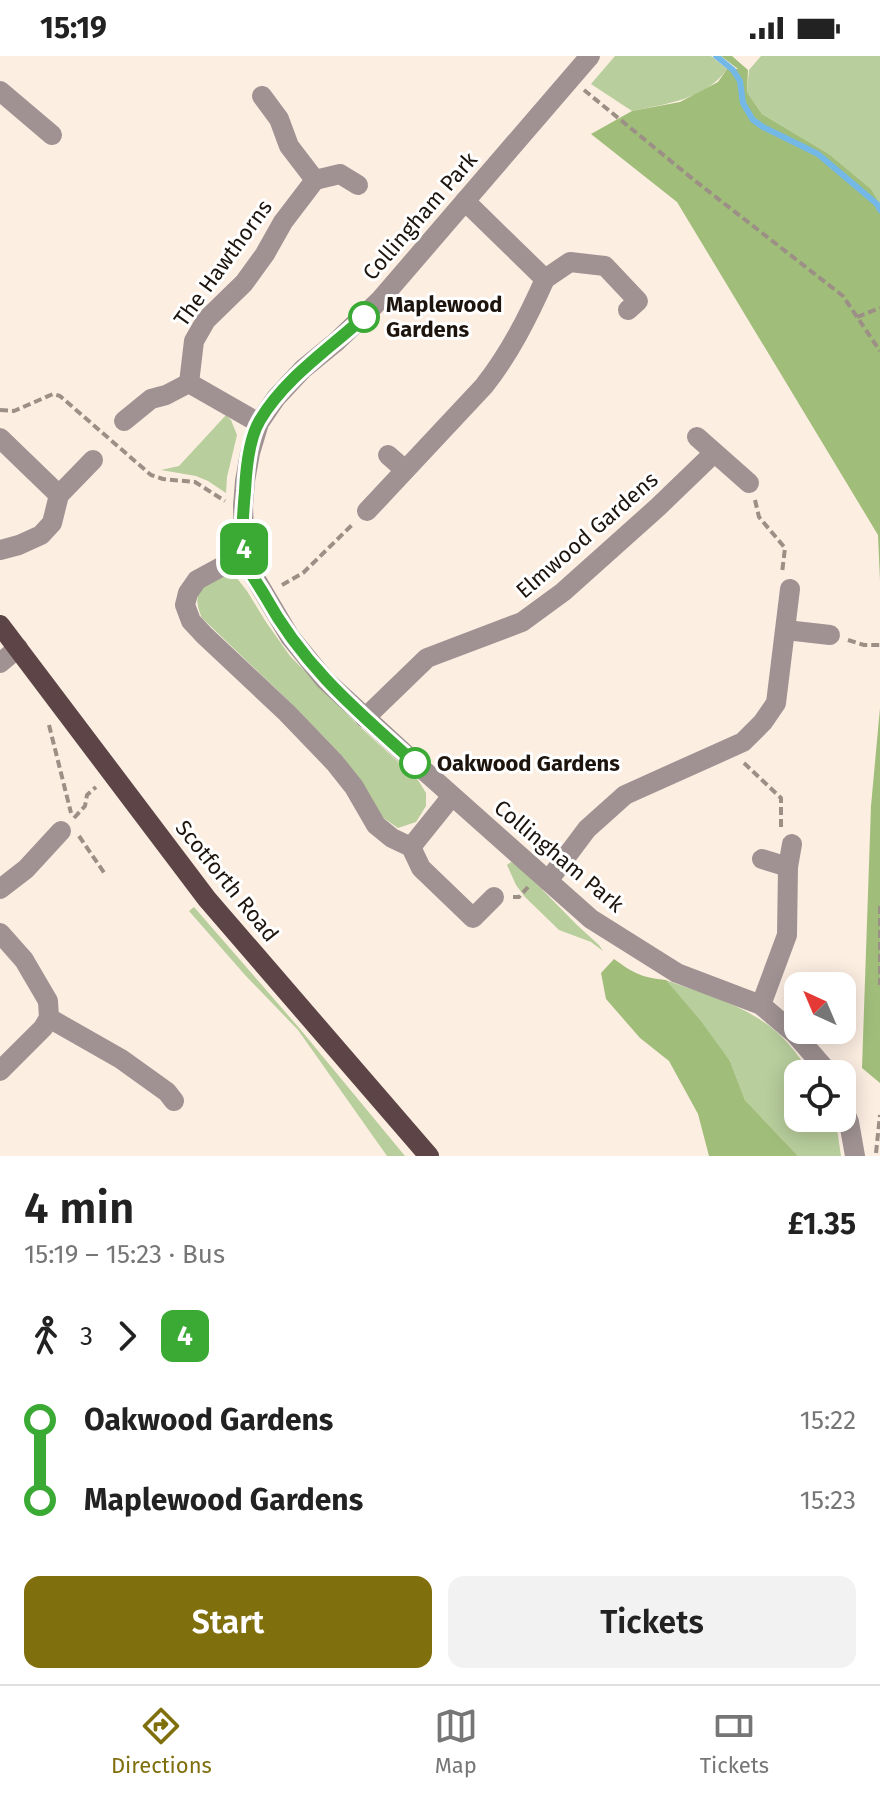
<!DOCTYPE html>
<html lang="en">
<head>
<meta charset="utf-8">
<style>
  :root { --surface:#fff; --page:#f2f2f2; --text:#222; --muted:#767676; --line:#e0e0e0; --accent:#806f0d }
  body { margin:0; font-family:"Fira Sans",sans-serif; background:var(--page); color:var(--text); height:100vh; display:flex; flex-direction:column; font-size:30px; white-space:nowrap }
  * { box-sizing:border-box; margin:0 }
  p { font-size:26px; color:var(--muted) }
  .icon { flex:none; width:44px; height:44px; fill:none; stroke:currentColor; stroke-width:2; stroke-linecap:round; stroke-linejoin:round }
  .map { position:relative; height:1100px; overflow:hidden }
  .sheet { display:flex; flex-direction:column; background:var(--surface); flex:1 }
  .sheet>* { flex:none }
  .badge { padding:0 16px; border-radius:12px; font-size:28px; line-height:52px }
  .needle { width:52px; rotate:316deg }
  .buttons { position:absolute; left:784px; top:916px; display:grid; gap:16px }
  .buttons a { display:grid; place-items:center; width:72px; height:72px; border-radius:16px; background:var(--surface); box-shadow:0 4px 20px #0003; font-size:40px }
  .map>.badge { position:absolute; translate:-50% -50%; box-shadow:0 0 0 4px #fff }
  .legs { display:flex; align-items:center; gap:12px; height:88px; padding:0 24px; font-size:26px }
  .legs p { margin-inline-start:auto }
  .summary { display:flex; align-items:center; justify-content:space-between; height:136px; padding:0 24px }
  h1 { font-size:44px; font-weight:600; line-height:60px }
  .cta { display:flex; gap:16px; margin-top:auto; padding:16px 24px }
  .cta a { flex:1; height:92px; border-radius:16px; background:var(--accent); color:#fff; font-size:32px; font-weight:600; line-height:92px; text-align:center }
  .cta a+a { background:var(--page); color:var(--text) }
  ul { padding:0 24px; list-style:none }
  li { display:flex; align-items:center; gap:28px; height:80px; font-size:30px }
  li i { display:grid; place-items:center; width:12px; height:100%; margin:0 10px; background:currentColor }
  li i::after { content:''; width:20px; height:20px; margin:-10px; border:6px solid; border-radius:50%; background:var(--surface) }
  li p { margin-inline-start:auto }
  li:first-child i { background:linear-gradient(#0000 50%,currentColor 0) }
  li:last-child i { background:linear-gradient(currentColor 50%,#0000 0) }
  .status { display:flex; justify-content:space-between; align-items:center; height:56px; padding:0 40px; background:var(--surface); direction:ltr }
  .status svg { height:22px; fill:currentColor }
  .menu { display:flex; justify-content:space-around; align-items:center; height:112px; border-top:2px solid var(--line); background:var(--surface); font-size:22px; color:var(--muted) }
  .menu a { display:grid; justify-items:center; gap:4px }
  .menu .active { color:var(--accent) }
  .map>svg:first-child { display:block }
  .green { fill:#b8ce9c }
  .forest { fill:#a0bd7a }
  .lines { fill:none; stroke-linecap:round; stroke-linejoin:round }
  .stream { stroke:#73b8e6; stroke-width:6 }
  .path { stroke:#9c9086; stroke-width:4; stroke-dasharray:8 4; stroke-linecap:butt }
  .minor { stroke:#a09293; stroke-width:20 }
  .major { stroke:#5d4547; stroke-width:20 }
  .line-1-casing { stroke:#fff; stroke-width:18 }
  .line-1 { stroke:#3aaa35; stroke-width:12 }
  .stop-1-dot { fill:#fff; stroke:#3aaa35; stroke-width:4 }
  .labels { text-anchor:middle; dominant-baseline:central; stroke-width:6; stroke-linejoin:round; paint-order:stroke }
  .street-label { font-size:22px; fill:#1c140d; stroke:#fff }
  .stop-label { font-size:22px; font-weight:bold; fill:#1c140d; stroke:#fff; text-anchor:start }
</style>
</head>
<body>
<div class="status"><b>15:19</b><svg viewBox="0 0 49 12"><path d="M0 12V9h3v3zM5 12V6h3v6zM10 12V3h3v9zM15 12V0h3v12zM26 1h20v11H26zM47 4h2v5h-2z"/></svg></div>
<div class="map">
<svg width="880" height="1100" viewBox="0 0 880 1100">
  <rect width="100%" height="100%" fill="#fdeee2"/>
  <!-- green -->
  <g class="green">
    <path d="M615,0h96l16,13c-21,30 -61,35 -95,42l-41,-27z"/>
    <polygon points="761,0 880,0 880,148 871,133 829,98 762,58 747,36 749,14"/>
    <polygon points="226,359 231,364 237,379 227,421 226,437 208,425 196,420 161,414 179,410"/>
    <path d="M219,519l17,2 11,14 19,31 24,34 68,69 60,55 8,13v13l-10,16 -18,6 -16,-11 -38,-59 -50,-52 -92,-88c-10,-22 -4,-32 17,-43z"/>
    <polygon points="511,806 518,809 577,869 599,889 603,895 591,886 559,874 525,841 516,829 507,809"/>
    <polygon points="194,851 300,973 405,1100 387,1100 298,974 245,919 189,855"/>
    <path d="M666,924c41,15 87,27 118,59 10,10 19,24 28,35h-14v44h34l5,11 4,27h-43l-53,-56 -15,-39z"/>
  </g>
  <!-- forest -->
  <g class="forest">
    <polygon points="721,0 732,0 748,14 747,36 762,58 829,98 871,133 880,148 880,525 878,479 677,146 591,78 632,55 680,46 718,26 727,13 738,13"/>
    <polygon points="880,652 880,1027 862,1012 871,750"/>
    <path d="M614,903c19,14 29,19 52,21l34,40 30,41 15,39 53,56h-89l-11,-42 -29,-53 -29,-23 -34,-39 -5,-26z"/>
  </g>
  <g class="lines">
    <!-- stream -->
    <polyline class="stream" points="716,0 733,14 740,25 743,47 753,64 763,71 818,98 877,148 880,154"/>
    <!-- path -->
    <g class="path">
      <polyline points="584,34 694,124 843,240 880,295"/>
      <polyline points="857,261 880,252"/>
      <polyline points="0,354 14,355 53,338 60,340 151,419 163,423 195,426 225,445"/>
      <polyline points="755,444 759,461 785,492 782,517"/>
      <polyline points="282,529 303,517 353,468"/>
      <polyline points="848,584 864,589 880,589"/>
      <polyline points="49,669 71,757"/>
      <polyline points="744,707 781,742 781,774"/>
      <polyline points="74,762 85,750 87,739 96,731"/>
      <polyline points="79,780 105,818"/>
      <polyline points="513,841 519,841 528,831"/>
      <polyline points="880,850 880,929"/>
      <polyline points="876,1097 880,1059"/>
    </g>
    <!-- minor -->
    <g class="minor">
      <polyline points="590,0 380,244 336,286 303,313 276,342 259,367 250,397 245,425 243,450 245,505 290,581 325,624 412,704 591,863 677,917 761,949 794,977 822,1009 826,1018"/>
      <polyline points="0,35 52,79"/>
      <polyline points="315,124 340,118 358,129"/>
      <polyline points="545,223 570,206 605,210 638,245 628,254"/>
      <polyline points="189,327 194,285 206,264 244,227 265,198 283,166 315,124 289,90 279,63 262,40"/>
      <polyline points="124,365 151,343 166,339 189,327 259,367"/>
      <polyline points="697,381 749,427"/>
      <polyline points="0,382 59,439"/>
      <polyline points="388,399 405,414"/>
      <path d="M367,455l117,-125c26,-33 44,-69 61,-107l-80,-78"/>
      <polyline points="0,494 19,489 41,479 52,467 59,439 93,404"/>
      <polyline points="245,505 221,511 197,524 188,537 185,549 191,565 204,579 287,657 335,707 354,731 376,769 392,782 411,791 421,812 473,862 494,841"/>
      <polyline points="786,574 830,579"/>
      <polyline points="0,607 18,592"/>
      <polyline points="365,662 427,602 522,566 563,536 658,451 714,397"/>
      <polyline points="411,791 452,740"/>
      <polyline points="762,803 788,811"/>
      <polyline points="548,825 587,773 625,739 743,686 763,666 776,647 790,533"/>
      <polyline points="0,833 26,813 61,775"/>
      <polyline points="0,877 24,904 48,945 49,962"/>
      <polyline points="761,949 787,879 788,811 792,788"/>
      <polyline points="49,962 121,1003 167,1036 174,1045"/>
      <polyline points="0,1015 43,972 49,962"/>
      <polyline points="842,1050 849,1066 855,1100"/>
    </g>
    <!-- major -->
    <polyline class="major" points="0,569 207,843 429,1100"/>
  </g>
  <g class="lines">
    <defs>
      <path id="line-1" d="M364,261c-36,33 -79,61 -104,103 -11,18 -14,50 -15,71 -2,22 -4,46 0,68 2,12 14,26 20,37 39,71 91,114 150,167"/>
    </defs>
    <!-- line-1 casing -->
    <use href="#line-1" class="line-1-casing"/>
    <!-- line-1 -->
    <use href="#line-1" class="line-1"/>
  </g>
  <!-- markers -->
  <g class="stop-1-dot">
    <circle cx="364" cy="261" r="14"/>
    <circle cx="415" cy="707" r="14"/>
  </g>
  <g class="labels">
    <!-- street labels -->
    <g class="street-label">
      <text transform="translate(420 160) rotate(-49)">Collingham Park</text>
      <text transform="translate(223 207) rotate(-54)">The Hawthorns</text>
      <text transform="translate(587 479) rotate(-41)">Elmwood Gardens</text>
      <text transform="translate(559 800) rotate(40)">Collingham Park</text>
      <text transform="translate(227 825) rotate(51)">Scotforth Road</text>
    </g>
    <!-- stop labels -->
    <g class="stop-label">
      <text x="386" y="248">Maplewood<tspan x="386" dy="25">Gardens</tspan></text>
      <text x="437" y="707">Oakwood Gardens</text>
    </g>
  </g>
</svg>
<div class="buttons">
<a><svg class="needle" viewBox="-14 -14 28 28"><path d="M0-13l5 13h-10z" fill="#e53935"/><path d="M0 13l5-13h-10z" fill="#767676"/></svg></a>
<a><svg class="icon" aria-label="locate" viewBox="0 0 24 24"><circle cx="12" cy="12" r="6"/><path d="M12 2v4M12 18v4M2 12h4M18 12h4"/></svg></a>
</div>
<b class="badge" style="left:244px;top:493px;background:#3aaa35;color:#fff">4</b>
</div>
<section class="sheet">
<div class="summary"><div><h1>4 min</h1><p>15:19 – 15:23 · Bus</p></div><b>£1.35</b></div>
<div class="legs"><svg class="icon" aria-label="walk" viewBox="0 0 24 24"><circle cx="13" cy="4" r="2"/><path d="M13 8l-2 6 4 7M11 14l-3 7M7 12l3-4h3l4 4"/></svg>3<svg class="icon" aria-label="forward" viewBox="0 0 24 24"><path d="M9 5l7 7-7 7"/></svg><b class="badge" style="background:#3aaa35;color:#fff">4</b></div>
<ul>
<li><i style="color:#3aaa35"></i><b>Oakwood Gardens</b><p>15:22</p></li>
<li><i style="color:#3aaa35"></i><b>Maplewood Gardens</b><p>15:23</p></li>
</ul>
<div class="cta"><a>Start</a><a>Tickets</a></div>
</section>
<nav class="menu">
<a class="active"><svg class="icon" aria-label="directions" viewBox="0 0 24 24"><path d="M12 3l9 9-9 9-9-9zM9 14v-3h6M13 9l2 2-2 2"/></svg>Directions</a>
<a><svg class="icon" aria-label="map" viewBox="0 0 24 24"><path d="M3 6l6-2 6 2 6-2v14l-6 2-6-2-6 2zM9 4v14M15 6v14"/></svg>Map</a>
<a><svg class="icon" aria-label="tickets" viewBox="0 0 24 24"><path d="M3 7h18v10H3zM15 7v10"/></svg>Tickets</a>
</nav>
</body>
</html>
